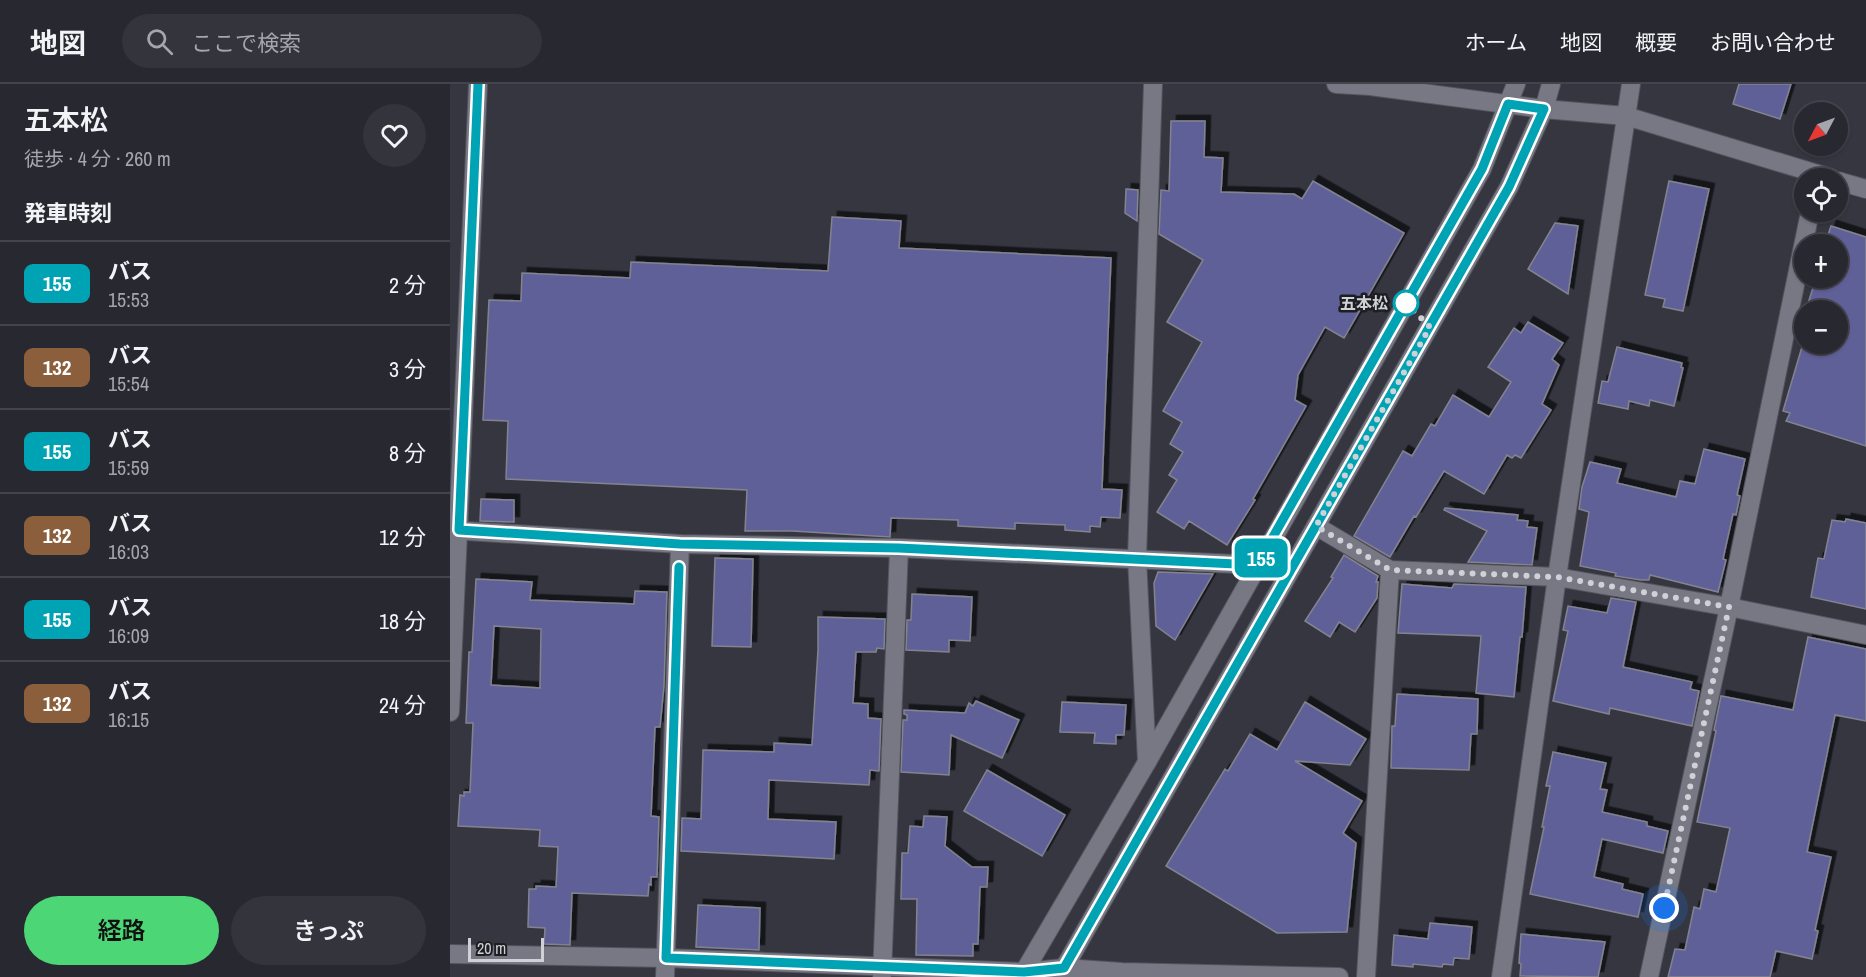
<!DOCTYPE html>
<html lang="ja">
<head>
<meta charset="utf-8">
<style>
  :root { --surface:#282830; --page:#34343c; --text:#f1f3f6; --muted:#a5a6ab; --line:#44444c; --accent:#4cd676 }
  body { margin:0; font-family:"Archivo Narrow","Noto Sans JP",sans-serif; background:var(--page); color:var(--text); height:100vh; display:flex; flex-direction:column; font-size:22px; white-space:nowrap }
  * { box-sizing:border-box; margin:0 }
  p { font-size:20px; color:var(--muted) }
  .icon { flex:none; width:33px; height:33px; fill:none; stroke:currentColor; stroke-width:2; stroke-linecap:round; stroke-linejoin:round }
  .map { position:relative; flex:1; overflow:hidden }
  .details { display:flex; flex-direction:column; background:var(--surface); width:450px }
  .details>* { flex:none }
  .badge { padding:0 12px; border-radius:9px; font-size:21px; line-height:39px }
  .needle { width:39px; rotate:229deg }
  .buttons { position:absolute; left:1344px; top:18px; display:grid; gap:12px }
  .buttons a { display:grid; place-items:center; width:54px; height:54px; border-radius:50%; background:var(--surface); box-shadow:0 2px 4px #0004,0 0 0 2px var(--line); font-size:30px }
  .scale { position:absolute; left:18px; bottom:15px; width:76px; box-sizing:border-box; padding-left:6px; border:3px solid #d0d1d7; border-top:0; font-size:16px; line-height:21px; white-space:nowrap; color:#d0d1d7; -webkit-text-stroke:4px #1d1e22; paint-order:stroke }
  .you { position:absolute; width:30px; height:30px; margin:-15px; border:4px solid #fff; border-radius:50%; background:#1a73e8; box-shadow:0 0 0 9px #1a73e833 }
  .map>.badge { position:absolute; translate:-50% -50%; box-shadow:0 0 0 3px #fff }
  h2 { padding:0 24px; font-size:22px; line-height:54px }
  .round { display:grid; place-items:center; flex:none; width:63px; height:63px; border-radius:32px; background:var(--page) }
  .summary { display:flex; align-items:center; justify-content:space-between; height:102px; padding:0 24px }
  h1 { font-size:28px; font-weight:600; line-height:45px }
  .cta { display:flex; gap:12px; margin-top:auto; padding:12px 24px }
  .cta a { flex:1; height:69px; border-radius:36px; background:var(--accent); color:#111; font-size:24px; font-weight:600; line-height:69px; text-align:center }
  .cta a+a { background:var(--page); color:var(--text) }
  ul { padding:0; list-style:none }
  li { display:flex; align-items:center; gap:18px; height:84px; padding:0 24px; border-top:2px solid var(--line) }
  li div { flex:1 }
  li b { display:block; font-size:22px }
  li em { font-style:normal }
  li .badge { min-width:66px; font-weight:700; text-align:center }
  header { display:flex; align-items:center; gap:36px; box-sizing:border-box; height:84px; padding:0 30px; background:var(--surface); border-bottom:2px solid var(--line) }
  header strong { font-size:28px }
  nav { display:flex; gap:33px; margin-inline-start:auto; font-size:21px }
  .search { width:420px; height:54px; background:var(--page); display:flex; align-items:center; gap:15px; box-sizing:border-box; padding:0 21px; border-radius:33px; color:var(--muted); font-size:22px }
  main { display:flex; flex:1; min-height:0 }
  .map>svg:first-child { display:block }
  .building { fill:#616198; stroke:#82838f; stroke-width:1.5; fill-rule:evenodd; filter:url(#shadow) }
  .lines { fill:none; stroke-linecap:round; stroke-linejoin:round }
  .minor-casing { stroke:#53535c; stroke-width:20 }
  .tertiary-casing { stroke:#53535c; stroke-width:20 }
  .minor { stroke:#777884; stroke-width:18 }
  .tertiary { stroke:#777884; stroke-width:18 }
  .line-casing { stroke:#fff; stroke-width:14 }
  .line { stroke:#00a3b4; stroke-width:9 }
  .walk { stroke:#d0d1d7; stroke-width:6; stroke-dasharray:0 10.8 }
  .stop-dot { fill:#fff; stroke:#00a3b4; stroke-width:3 }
  .labels { text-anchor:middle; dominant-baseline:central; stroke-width:5; stroke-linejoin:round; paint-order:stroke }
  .stop-label { font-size:16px; font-weight:bold; fill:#d0d1d7; stroke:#1d1e22; text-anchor:end }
</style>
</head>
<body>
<header>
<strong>地図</strong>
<div class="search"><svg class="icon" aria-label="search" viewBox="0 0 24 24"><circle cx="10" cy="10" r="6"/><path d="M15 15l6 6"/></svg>ここで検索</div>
<nav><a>ホーム</a><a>地図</a><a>概要</a><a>お問い合わせ</a></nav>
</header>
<main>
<section class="details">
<div class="summary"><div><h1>五本松</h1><p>徒歩 · 4 分 · 260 m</p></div><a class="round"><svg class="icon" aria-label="heart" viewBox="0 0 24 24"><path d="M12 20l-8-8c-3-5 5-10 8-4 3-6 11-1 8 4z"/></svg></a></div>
<h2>発車時刻</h2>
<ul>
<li><span class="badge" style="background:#00a3b4;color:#fff">155</span><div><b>バス</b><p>15:53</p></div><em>2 分</em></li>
<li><span class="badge" style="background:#8b5e3c;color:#fff">132</span><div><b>バス</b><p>15:54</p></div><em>3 分</em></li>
<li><span class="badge" style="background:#00a3b4;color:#fff">155</span><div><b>バス</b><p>15:59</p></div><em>8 分</em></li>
<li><span class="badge" style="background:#8b5e3c;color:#fff">132</span><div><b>バス</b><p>16:03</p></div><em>12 分</em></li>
<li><span class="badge" style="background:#00a3b4;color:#fff">155</span><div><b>バス</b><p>16:09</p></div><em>18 分</em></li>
<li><span class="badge" style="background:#8b5e3c;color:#fff">132</span><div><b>バス</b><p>16:15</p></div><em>24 分</em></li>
</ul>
<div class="cta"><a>経路</a><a>きっぷ</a></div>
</section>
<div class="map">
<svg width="1416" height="893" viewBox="0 0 1416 893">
  <defs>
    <filter id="shadow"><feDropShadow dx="5.5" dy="-5.5" stdDeviation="0" flood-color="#0009"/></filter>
  </defs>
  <rect width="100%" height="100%" fill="#353640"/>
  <!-- building -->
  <g class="building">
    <polygon points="1289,0 1341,0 1330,35 1283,20"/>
    <polygon points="721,37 755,37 754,73 773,74 771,108 844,110 852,115 863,97 954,149 894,254 875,243 848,291 845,316 856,322 803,415 805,416 777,461 739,437 734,445 707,428 727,396 719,391 733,368 720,360 732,338 713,327 752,258 717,238 753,176 709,150 711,106 719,107"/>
    <polygon points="1219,97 1259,105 1233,227 1213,223 1215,215 1195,211"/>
    <polygon points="676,105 688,106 687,137 675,129"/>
    <polygon points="382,133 451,137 449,164 661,174 652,405 672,406 670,434 651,433 650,443 640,442 640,448 615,446 615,441 565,439 565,445 508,442 508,436 441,434 440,453 342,447 295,447 297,406 56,395 58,337 33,336 39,216 71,217 72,189 180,194 181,178 378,187"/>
    <polygon points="1105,139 1128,142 1118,210 1078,185"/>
    <polygon points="1381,142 1416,153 1416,362 1336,337 1340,329 1333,327 1354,256 1354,260 1388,260 1388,226 1356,226 1366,194 1388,194 1388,160 1375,160"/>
    <polygon points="1078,238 1113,259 1102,275 1109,281 1092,320 1101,326 1071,374 1065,371 1062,374 1057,371 1034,410 994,387 966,433 964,432 940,473 904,452 953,367 962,372 981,340 985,342 1003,311 1039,333 1061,298 1038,283 1064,244 1071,249"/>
    <polygon points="1167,263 1232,279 1231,283 1233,284 1224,322 1200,316 1199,322 1179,317 1178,325 1148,319 1152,297 1158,298"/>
    <polygon points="1254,365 1295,375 1287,411 1290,412 1286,431 1283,430 1273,475 1276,476 1268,508 1200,491 1199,496 1191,496 1165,492 1166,489 1130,482 1139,428 1129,425 1132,403 1140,378 1171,385 1167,399 1226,413 1230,397 1245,400"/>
    <polygon points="31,415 64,416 64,438 30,437"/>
    <polygon points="995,424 1068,431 1067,436 1078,437 1077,443 1087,444 1082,481 1018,478 1037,447 994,426"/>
    <polygon points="1396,435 1416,439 1416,525 1361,513 1368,474 1374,475 1382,436 1395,438"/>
    <polygon points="894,471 928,492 926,498 928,498 927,514 905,548 889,538 880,553 855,537 883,494 881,493"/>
    <polygon points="265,474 303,475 301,563 262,562"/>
    <polygon points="708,488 763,490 725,556 706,542 704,499"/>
    <path d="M26,495l56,3 -2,18 104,4 1,-13 32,1 -3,94 -4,41h-5l-4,89 8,1 -2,60h-6v8l-2,-1 -1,12 -76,-3 -2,52 -26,-1 1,-16 -17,-1 1,-38h7v-3l20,1 2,-40 -19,-1 1,-16 -82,-4 2,-31 4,1v-4h6l3,-69h-7l3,-71h3zM44,542l47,3 -1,59 -49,-3z"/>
    <polygon points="952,500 1002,504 1004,500 1076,503 1072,553 1070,553 1064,613 1026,609 1031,552 948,549"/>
    <polygon points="462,510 522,513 520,557 499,556 499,568 456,566 457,536 461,536"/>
    <polygon points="1161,514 1186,518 1173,583 1242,598 1240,605 1249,607 1242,642 1160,624 1159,630 1103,617 1118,547 1113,546 1118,522 1157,529"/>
    <polygon points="368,533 435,535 434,565 427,564 426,568 406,568 403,619 418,620 418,634 431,635 429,687 420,686 419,701 319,696 318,735 386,738 384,775 231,767 232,734 251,735 253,666 324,668 324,659 362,661 368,566"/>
    <polygon points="1358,553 1416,565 1416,637 1385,631 1357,768 1381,773 1365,846 1368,847 1362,875 1326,867 1320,893 1218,893 1225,865 1235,866 1244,823 1250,825 1254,805 1266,808 1280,744 1247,738 1266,647 1264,646 1271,612 1343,626"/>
    <polygon points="947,610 1028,615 1027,650 1021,650 1019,686 941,684 942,642 945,642"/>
    <polygon points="526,617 569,636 552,674 501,651 499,691 451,688 453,636 457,636 457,631 454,630 454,626 515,629 519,619 523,622"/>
    <polygon points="612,618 676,621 674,651 666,651 666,660 644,659 645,649 610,648"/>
    <polygon points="855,618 916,655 900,681 845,677 912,717 893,749 906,759 897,848 827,849 716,782 775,685 778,687 800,650 827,666"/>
    <polygon points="1103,668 1156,679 1150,705 1157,706 1152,728 1197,738 1197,742 1218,747 1213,769 1152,755 1144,793 1173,800 1172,805 1193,810 1188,833 1080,810 1094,743 1092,743 1100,702 1096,702"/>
    <polygon points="537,686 615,731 592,772 514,727"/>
    <polygon points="474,732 497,733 495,762 522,783 538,783 537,803 530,803 528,860 523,860 523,872 466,871 467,815 451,815 452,769 458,769 460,742 473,743"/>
    <polygon points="248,821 310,824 309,866 246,863"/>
    <polygon points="980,839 1022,843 1019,875 1004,874 1003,881 993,880 992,883 963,880 963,883 942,881 944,851 978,855"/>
    <polygon points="1071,850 1155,858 1148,893 1070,892 1071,880 1069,879"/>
  </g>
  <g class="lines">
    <defs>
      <g id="minor">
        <polyline points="866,442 940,486 1107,493 1279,523 1416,551"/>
        <polyline points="0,446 230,460 449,464 807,481"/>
        <polyline points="0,628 28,0"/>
        <polyline points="697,678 687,474 703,0"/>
        <polyline points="0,870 216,874 574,888 614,884 672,888 889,893"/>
        <polyline points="432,891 449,464"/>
        <polyline points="215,893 230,460"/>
        <polyline points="916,893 940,486"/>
        <polyline points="1051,893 1107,493 1181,0"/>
        <polyline points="1199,893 1279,523 1360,128"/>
      </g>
      <g id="tertiary">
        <polyline points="886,0 920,2 1094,25 1176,32 1381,94"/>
        <polyline points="1388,97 1416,105"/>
        <polyline points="571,893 697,678 1032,85 1066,0"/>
        <polyline points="609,893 1059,103 1094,25 1101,0"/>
      </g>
    </defs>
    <!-- minor casing -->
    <use href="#minor" class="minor-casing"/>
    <!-- tertiary casing -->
    <use href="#tertiary" class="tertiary-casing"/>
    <!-- minor -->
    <use href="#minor" class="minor"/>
    <!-- tertiary -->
    <use href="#tertiary" class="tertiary"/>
  </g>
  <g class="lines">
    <defs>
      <polyline id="line" points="28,0 9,446 230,460 449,464 807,481 1032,85 1058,20 1094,25 1059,103 614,884 574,888 216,874 229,483"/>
    </defs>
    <!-- line casing -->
    <use href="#line" class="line-casing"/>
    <!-- line -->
    <use href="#line" class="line"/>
    <!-- walk -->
    <polyline class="walk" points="956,219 980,243 866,442 940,486 1107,493 1279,523 1214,824"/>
  </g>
  <!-- markers -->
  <circle class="stop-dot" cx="956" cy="219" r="12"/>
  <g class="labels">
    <!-- stop labels -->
    <g class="stop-label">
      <text x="938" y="219">五本松</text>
    </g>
  </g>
</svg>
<div class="buttons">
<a><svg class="needle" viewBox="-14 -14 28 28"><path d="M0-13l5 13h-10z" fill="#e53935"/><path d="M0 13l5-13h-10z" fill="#a5a6ab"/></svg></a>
<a><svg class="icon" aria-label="locate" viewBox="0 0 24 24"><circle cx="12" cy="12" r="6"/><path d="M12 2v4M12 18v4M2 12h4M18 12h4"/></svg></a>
<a>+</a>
<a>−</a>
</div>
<div class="scale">20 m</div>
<div class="you" style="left:1214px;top:824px"></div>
<b class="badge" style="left:811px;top:474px;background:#00a3b4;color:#fff">155</b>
</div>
</main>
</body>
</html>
